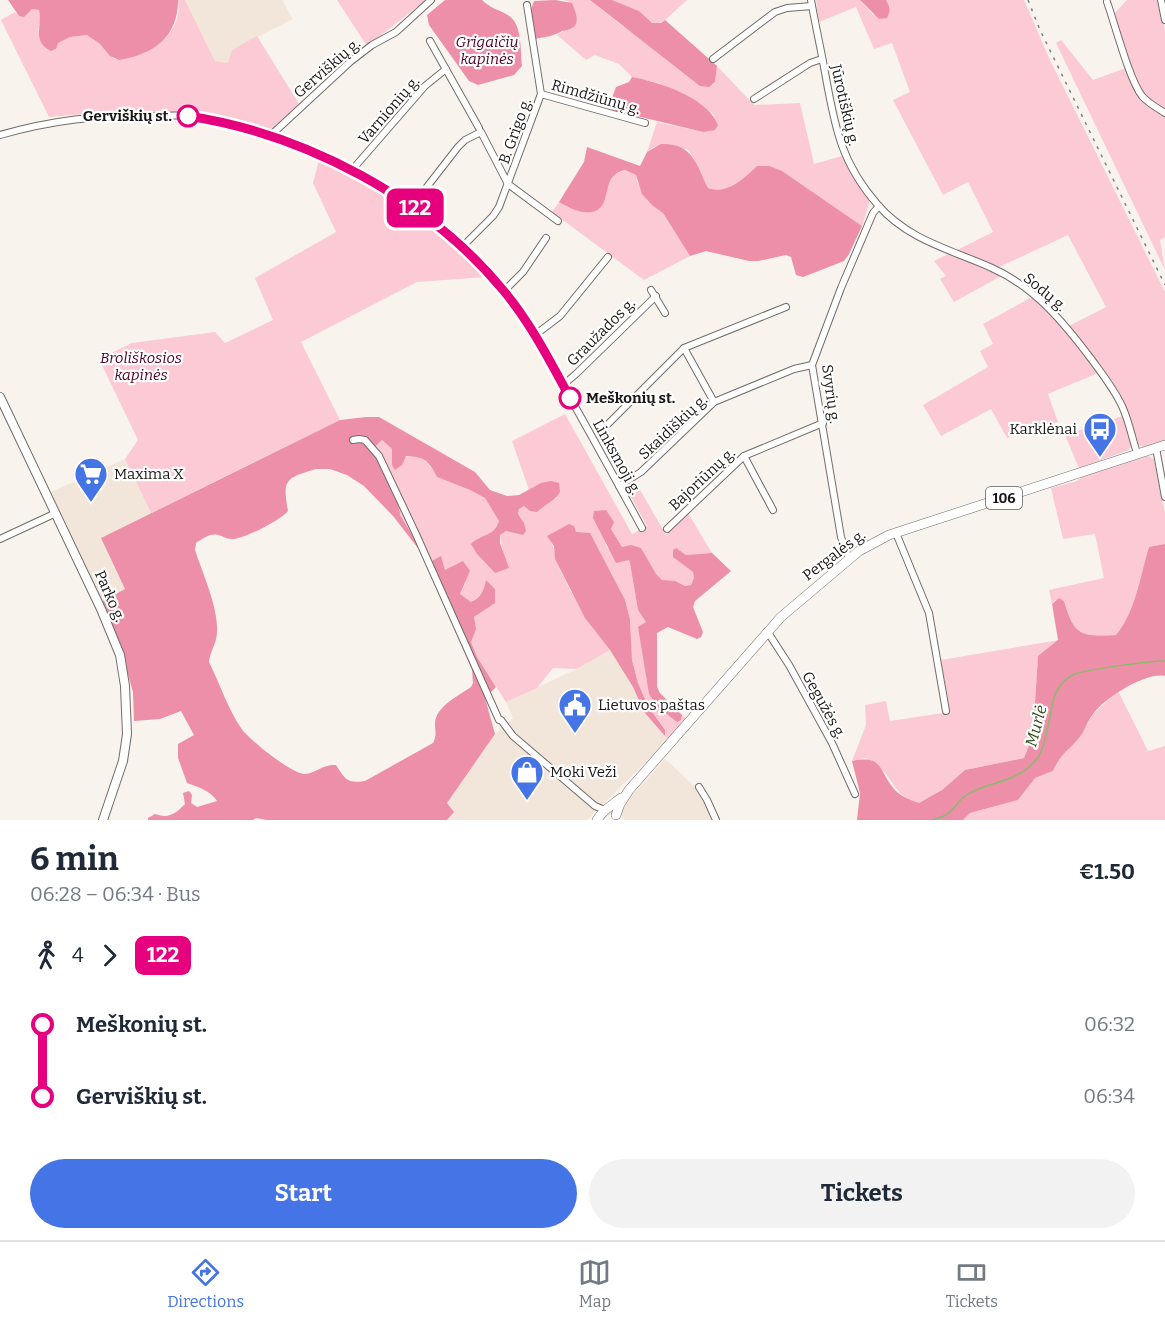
<!DOCTYPE html>
<html lang="en">
<head>
<meta charset="utf-8">
<style>
  :root { --surface:#fff; --page:#f2f2f3; --text:#1f2937; --muted:#747a83; --line:#e0e1e3; --accent:#4574e6 }
  body { margin:0; font-family:Bitter,serif; background:var(--page); color:var(--text); height:100vh; display:flex; flex-direction:column; font-size:22px; white-space:nowrap }
  * { box-sizing:border-box; margin:0 }
  p { font-size:20px; color:var(--muted) }
  .icon { flex:none; width:33px; height:33px; fill:none; stroke:currentColor; stroke-width:2; stroke-linecap:round; stroke-linejoin:round }
  .map { position:relative; height:820px; overflow:hidden }
  .sheet { display:flex; flex-direction:column; background:var(--surface); flex:1 }
  .sheet>* { flex:none }
  .badge { padding:0 12px; border-radius:9px; font-size:21px; line-height:39px }
  .map>.badge { position:absolute; translate:-50% -50%; box-shadow:0 0 0 3px #fff }
  .legs { display:flex; align-items:center; gap:9px; height:66px; padding:0 30px; font-size:20px }
  .legs p { margin-inline-start:auto }
  .overview { display:flex; align-items:center; justify-content:space-between; height:102px; padding:0 30px }
  h1 { font-size:33px; font-weight:700; line-height:45px }
  .cta { display:flex; gap:12px; margin-top:auto; padding:12px 30px }
  .cta a { flex:1; height:69px; border-radius:36px; background:var(--accent); color:#fff; font-size:24px; font-weight:700; line-height:69px; text-align:center }
  .cta a+a { background:var(--page); color:var(--text) }
  ul { padding:0 30px; list-style:none }
  li { display:flex; align-items:center; gap:21px; height:72px; font-size:22px }
  li i { display:grid; place-items:center; width:9px; height:100%; margin:0 8px; background:currentColor }
  li i::after { content:''; width:15px; height:15px; margin:-8px; border:4px solid; border-radius:50%; background:var(--surface) }
  li p { margin-inline-start:auto }
  li:first-child i { background:linear-gradient(#0000 50%,currentColor 0) }
  li:last-child i { background:linear-gradient(currentColor 50%,#0000 0) }
  .dock { display:flex; justify-content:space-around; align-items:center; height:84px; border-top:2px solid var(--line); background:var(--surface); font-size:16px; color:var(--muted) }
  .dock a { display:grid; justify-items:center; gap:3px }
  .dock .on { color:var(--accent) }
  .map>svg:first-child { display:block }
  .built { fill:#f2e6db }
  .green { fill:#fbcad5 }
  .forest { fill:#ed8fa8; fill-rule:evenodd }
  .lines { fill:none; stroke-linecap:round; stroke-linejoin:round }
  .stream { stroke:#8bba6d; stroke-width:1.5 }
  .street-casing { stroke:#726d68; stroke-width:8 }
  .secondary-casing { stroke:#726d68; stroke-width:10 }
  .primary-casing { stroke:#726d68; stroke-width:10 }
  .street { stroke:#fff; stroke-width:6 }
  .secondary { stroke:#fff; stroke-width:8 }
  .primary { stroke:#fff; stroke-width:9 }
  .rail { stroke:#84807c; stroke-width:1.5; stroke-dasharray:3 6; stroke-linecap:butt }
  .line-1-casing { stroke:#fff; stroke-width:14 }
  .line-1 { stroke:#e6007e; stroke-width:9 }
  .stop-1-dot { fill:#fff; stroke:#e6007e; stroke-width:3 }
  .labels { text-anchor:middle; dominant-baseline:central; stroke-width:4.5; stroke-linejoin:round; paint-order:stroke }
  .shield { fill:#fff; stroke:#5f5d5c; stroke-width:1.5 }
  .shield-label { font-size:14px; font-weight:bold; fill:#1a1816 }
  .park-label { font-size:15px; font-style:italic; fill:#520024; stroke:#fff }
  .street-label { font-size:15px; fill:#1a1816; stroke:#fff }
  .stop-label { font-size:15px; font-weight:bold; fill:#1a1816; stroke:#fff; text-anchor:end }
  .poi-label { font-size:15px; fill:#1a1816; stroke:#fff; text-anchor:start }
  .water-label { font-size:16px; font-style:italic; fill:#2f4e19; stroke:#fff }
</style>
</head>
<body>
<div class="map">
<svg width="1165" height="820" viewBox="0 0 1165 820">
  <rect width="100%" height="100%" fill="#f9f3ed"/>
  <!-- built -->
  <g class="built">
    <polygon points="185,0 282,0 293,19 232,50 228,63 215,61"/>
    <polygon points="125,459 151,513 101,538 125,589 101,602 51,492"/>
    <polygon points="610,650 633,687 644,713 669,739 657,751 587,820 447,820 454,812 447,803 495,734 513,718 506,702 577,669"/>
    <polygon points="665,759 693,785 714,820 625,820 622,817 620,809"/>
  </g>
  <!-- green -->
  <g class="green">
    <path d="M178,0h7l30,61 13,2 4,-13 25,-14 42,68 -32,29 -55,-16 -18,-4 -73,-2 -72,6 -48,-97 14,-8 4,4 13,-7 7,1 2,6 -3,15 19,12 13,-6 17,-2 13,9 14,15c26,-1 58,-16 64,-44 1,-5 0,-10 0,-15z"/>
    <polygon points="337,0 426,0 367,46"/>
    <path d="M562,0h28l32,26 91,59 2,-3 2,-16 37,39 46,-2 14,61 28,-8 28,45 -8,25 -80,-55 -25,-5c-13,12 -29,29 -49,22l-15,-31 -6,-8 -33,-2 -7,5 10,-30 46,10 11,-17 -24,-18 -32,-14 -26,-6 -13,-13 -24,-9 -9,5 -29,-25 8,-5 8,-2 -5,-27z"/>
    <polygon points="612,0 687,0 665,20 656,24 648,21 639,11"/>
    <polygon points="816,0 860,0 873,15 890,8 886,0 1024,0 1049,58 1165,292 1165,442 1143,447 1137,444 1127,414 1069,326 1106,307 1068,235 997,268 955,251 993,232 968,182 943,195 893,100 910,92 892,43 874,49 856,7 819,22"/>
    <polygon points="1127,0 1159,0 1165,31 1165,237 1160,240 1165,270 1056,43 1061,40 1093,80 1131,66 1113,15"/>
    <path d="M319,160c25,12 51,24 75,39 34,21 64,49 92,78l-69,5 -116,60 39,78 -189,93 -26,-54 13,-19 -39,-81 33,-16 83,-11 10,11 48,-23 -18,-42 81,-46 -23,-49z"/>
    <path d="M625,170l11,5 1,7 16,24 10,7 27,43 -46,24 -92,-68 7,-10 10,6 36,-9c2,-14 5,-25 20,-29z"/>
    <polygon points="948,254 977,264 1001,276 954,302 940,279 946,276 934,261"/>
    <path d="M1032,297c26,22 46,49 66,76l-50,21 10,28 -51,16 -16,-29 -50,27 -18,-31 65,-38 -8,-16 13,-7 -10,-20z"/>
    <path d="M565,414l67,120 15,-8 -21,-38 9,-7 31,54 22,-22 24,40 -26,2 -10,-6 -3,1 1,7 19,15 1,6 -3,7 -6,1c-9,-5 -16,-3 -23,-6 -9,-5 -16,-24 -21,-32l-19,-1 -11,-18 -18,-12 7,11 7,20 22,12 1,3 8,47 8,12v57l35,41 1,-5 5,5 -18,19 -4,-3v-6l-17,-24 -10,-23 -6,-23 -2,-41 -5,-19 -77,-64c7,11 7,23 12,34 15,31 29,54 50,80l-33,19 -24,-1 -16,20 -31,14 -29,-45 -6,-15 3,-25 21,-14v-14l-9,-8c-2,9 -6,17 -15,21l-11,-8 6,-12 -21,-12 -4,-13 -9,4 -16,-20 -16,-26 -2,-15 -24,-52 8,-8 10,9v16c22,-15 32,-11 45,12l33,13 15,8 14,23c-4,12 -11,14 -22,18v15l18,19 8,-21 -3,-17 6,-4 17,4 1,-12 -6,-9 1,-5 5,-3 13,6 8,-9 12,-5 -16,-15 -12,7 -17,-49z"/>
    <polygon points="1123,416 1131,445 1129,450 1079,468 1065,435"/>
    <path d="M1146,455l8,4 11,54v31l-16,3c-9,29 -13,64 -33,88 -36,2 -42,0 -52,-34l-9,-1 -3,4 -3,-14 55,-12 -9,-44 -32,5 -12,-51 26,-7 5,-4z"/>
    <path d="M1059,640l-21,16 -5,79 -9,23 -59,12 -23,20 -23,13c-22,-7 -21,-14 -33,-29 -5,-6 -14,-11 -20,-16l-14,3 14,-36 -1,-20 21,-4 4,20 60,-9 -9,-52z"/>
    <polygon points="1118,691 1148,751 1165,746 1165,820 963,820 970,813 1018,800 1035,778 1053,771 1060,755 1080,737 1092,715"/>
  </g>
  <!-- forest -->
  <g class="forest">
    <path d="M8,0h170c0,37 -24,54 -59,60l-9,-4 -10,-12 -13,-9 -17,2 -12,6 -2,6 -5,2c-20,-10 -8,-26 -12,-41l-7,-1 -8,8 -5,-1z"/>
    <path d="M445,0h37c8,8 15,9 24,14 17,8 14,36 16,52l-8,9 -36,10 -9,-4 -40,-56 -2,-10z"/>
    <path d="M555,0l17,3c3,7 9,21 0,25 -3,2 -7,2 -10,3 -8,5 -17,6 -27,8l-5,-27 4,-11z"/>
    <polygon points="590,0 612,0 639,11 652,23 661,23 665,20 717,66 715,82 709,87 700,86"/>
    <path d="M860,0h26c4,7 5,10 1,18l-8,1z"/>
    <path d="M632,77c27,5 75,20 86,48l-3,5 -12,2 -91,-22 -3,-4 7,-19 13,-5z"/>
    <path d="M661,144c32,-1 35,20 47,44 20,7 36,-10 49,-22h12l13,5 80,55 -13,28 -5,7 -41,16 -7,-2 -5,-18 -5,-2 -28,6h-9l-43,-10 -16,5 -27,-43 -10,-7 -11,-12 -6,-19 -11,-5c-17,4 -16,16 -20,29 -7,23 -33,11 -46,3l25,-40 3,-15 53,19 7,-14z"/>
    <path d="M366,417h13l96,55 15,18 17,6 12,-1 22,-12 10,-2 8,2 1,9c-5,9 -16,13 -23,20l-7,-1 -6,-5 -5,3 -1,5 6,9 2,8 -3,4 -17,-4 -6,4v8l9,25 -14,5 -18,-19 -6,-10c11,-11 22,-6 28,-23l-14,-23 -15,-8 -33,-13c-9,-17 -12,-20 -31,-21l-4,9 -7,5 -3,-5v-16l-10,-9 -8,8 24,52 2,15 16,26 16,20 9,-5 4,14 18,-9 7,10 -10,23 11,8c10,-4 13,-12 15,-22l9,9v14l-21,14 2,12 -5,13 6,15 19,30 -11,11 10,36 -48,69 7,9 -7,8h-180l-11,-2 -3,2h-105v-2l7,-4c14,5 20,0 30,-10l-2,-11 6,-2 3,4 -1,8 6,4 20,-6c-6,-10 -19,-14 -30,-18l-9,-25v-14l16,-9 -13,-24 -21,8 -26,2 -1,-29 -11,-38 -21,-52 24,-13 -24,-51 239,-118zM316,469h14l17,6 17,11 29,30 28,36 51,118 1,13 -2,4c-13,9 -36,20 -36,37 0,8 2,11 -2,19l-68,38c-18,3 -20,-2 -29,-16 -13,-1 -20,8 -31,9 -12,1 -57,-35 -64,-46 -12,-17 -22,-46 -32,-66 1,-9 5,-15 7,-23 6,-24 -14,-67 -21,-89l1,-7c6,-4 14,-10 22,-8 5,1 8,4 14,4 12,0 49,-19 56,-28 -6,-32 -2,-33 28,-42z"/>
    <polygon points="606,510 614,522 611,529 622,547 631,545 641,548 656,574 662,580 675,581 685,586 691,585 694,578 693,572 673,557 673,550 676,548 686,555 712,553 731,571 695,601 693,607 703,632 701,637 697,639 668,627 657,633 657,687 660,693 682,715 681,720 677,722 657,706 649,694 638,627 646,622 638,610 630,563 629,560 616,563 593,518 594,511"/>
    <polygon points="569,524 574,526 576,532 590,533 625,600 630,619 632,660 638,683 648,706 665,730 665,736 644,712 633,687 610,650 585,618 555,559 554,546 547,536"/>
    <path d="M1165,544v132c-20,-4 -60,22 -72,38 -6,7 -8,17 -14,24 -12,14 -18,15 -26,33l-18,7 -17,22 -48,13 -7,7h-106l3,-27 -8,-32c31,-6 26,8 42,28 6,7 16,11 25,14l23,-13 23,-20 59,-12 9,-23 5,-79 20,-16 -6,-36 7,-6 5,3c10,34 16,36 52,34 20,-24 24,-59 33,-88z"/>
  </g>
  <g class="lines">
    <!-- stream -->
    <path class="stream" d="M933,820c4,-1 9,-3 13,-5 7,-4 12,-14 19,-19 25,-17 49,-10 72,-37 9,-12 13,-46 17,-62 3,-9 11,-19 21,-23 9,-4 81,-14 90,-13"/>
    <defs>
      <g id="street">
        <path d="M811,0c4,23 9,45 13,67 10,55 15,94 54,138 30,35 74,45 114,63 43,19 73,56 100,92 11,15 22,29 30,46 7,15 10,32 15,47"/>
        <polyline points="1161,0 1165,20"/>
        <path d="M1107,2c8,22 22,77 35,94 6,7 15,12 23,17"/>
        <polyline points="430,41 479,128"/>
        <polyline points="713,59 775,12 787,8 812,6"/>
        <polyline points="541,94 645,123"/>
        <polyline points="754,99 810,63 822,59"/>
        <path d="M0,135c53,-15 97,-20 152,-19 12,0 24,-1 36,0 66,7 138,38 194,72 11,6 22,11 31,19 32,24 64,52 90,83 24,29 42,62 60,95 27,48 53,95 79,143"/>
        <polyline points="270,136 350,62 372,45 396,32 431,0"/>
        <polyline points="352,170 425,86 446,69"/>
        <polyline points="412,206 458,147 465,140 481,132 508,184 558,221"/>
        <polyline points="461,248 493,216 499,207 541,94 527,5"/>
        <polyline points="651,290 665,313"/>
        <polyline points="504,291 523,272 546,238"/>
        <polyline points="535,335 560,316 608,257"/>
        <polyline points="684,348 714,402"/>
        <polyline points="563,385 576,374 656,296"/>
        <polyline points="608,424 684,348 786,307"/>
        <polyline points="353,440 359,439 365,440 379,456 415,532 499,720 501,720 513,736 595,806 605,810"/>
        <polyline points="1156,448 1165,497"/>
        <polyline points="744,456 773,510"/>
        <polyline points="619,486 641,472 714,402 794,369 812,365"/>
        <polyline points="667,529 744,456 823,423"/>
        <polyline points="896,533 929,613 946,711"/>
        <polyline points="0,539 56,513"/>
        <polyline points="849,559 841,537 812,365 841,288 873,213 879,206"/>
        <polyline points="767,631 789,665 832,743 855,794"/>
        <polyline points="699,787 707,800 716,820"/>
      </g>
      <polyline id="secondary" points="0,397 101,609 120,655 125,686 127,734 123,761 103,820"/>
      <g id="primary">
        <polyline points="616,815 620,804 629,790 781,617 859,551 889,535 1165,445"/>
        <path d="M597,820c5,-9 15,-15 24,-22"/>
      </g>
    </defs>
    <!-- street casing -->
    <use href="#street" class="street-casing"/>
    <!-- secondary casing -->
    <use href="#secondary" class="secondary-casing"/>
    <!-- primary casing -->
    <use href="#primary" class="primary-casing"/>
    <!-- street -->
    <use href="#street" class="street"/>
    <!-- secondary -->
    <use href="#secondary" class="secondary"/>
    <!-- primary -->
    <use href="#primary" class="primary"/>
    <!-- rail -->
    <polyline class="rail" points="1028,0 1040,30 1165,285"/>
  </g>
  <g class="lines">
    <defs>
      <path id="line-1" d="M188,116c117,18 239,82 315,174 27,32 47,71 67,108"/>
    </defs>
    <!-- line-1 casing -->
    <use href="#line-1" class="line-1-casing"/>
    <!-- line-1 -->
    <use href="#line-1" class="line-1"/>
  </g>
  <!-- icons -->
  <defs>
    <symbol id="bus-pin" viewBox="-11 -11 22 30"><path d="M0 17L-7.5 6A9.5 9.5 0 1 1 7.5 6Z" fill="#4574e6" stroke="#fff"/><path d="M-5-6H5V4H4V6H2V4H-2V6H-4V4H-5ZM-3.5-4V0h7V-4ZM-3.5 1.2v1.5H-2V1.2ZM2 1.2v1.5H3.5V1.2Z" fill="#fff"/></symbol>
    <symbol id="supermarket-pin" viewBox="-11 -11 22 30"><path d="M0 17L-7.5 6A9.5 9.5 0 1 1 7.5 6Z" fill="#4574e6" stroke="#fff"/><path d="M-6-5.5h2.5l.6 2H6L4.5 2H-2.5L-4.4-4H-6ZM-1.5 3.2a1.3 1.3 0 1 0 .1 0ZM3 3.2a1.3 1.3 0 1 0 .1 0Z" fill="#fff"/></symbol>
    <symbol id="civic-pin" viewBox="-11 -11 22 30"><path d="M0 17L-7.5 6A9.5 9.5 0 1 1 7.5 6Z" fill="#4574e6" stroke="#fff"/><path d="M-.6-6.5H3V-4.5H.6V-3L4-1V1h2V6H-6V1h2V-1L-.6-3ZM-1.2 2.5V6h2.4V2.5Z" fill="#fff"/></symbol>
    <symbol id="shop-pin" viewBox="-11 -11 22 30"><path d="M0 17L-7.5 6A9.5 9.5 0 1 1 7.5 6Z" fill="#4574e6" stroke="#fff"/><path d="M-5-2.5h2.3a2.7 3.5 0 0 1 5.4 0H5L5.5 6h-11ZM-1.5-2.5h3a1.5 2.3 0 0 0-3 0Z" fill="#fff"/></symbol>
  </defs>
  <g fill-rule="evenodd">
    <use href="#bus-pin" x="1081" y="410" width="38" height="52"/>
    <use href="#supermarket-pin" x="72" y="455" width="38" height="52"/>
    <use href="#civic-pin" x="556" y="686" width="38" height="52"/>
    <use href="#shop-pin" x="508" y="753" width="38" height="52"/>
  </g>
  <!-- markers -->
  <g class="stop-1-dot">
    <circle cx="188" cy="116" r="10"/>
    <circle cx="570" cy="398" r="10"/>
  </g>
  <g class="labels">
    <!-- shield labels -->
    <rect class="shield" x="986" y="487" width="36" height="22" rx="4.5"/>
    <g class="shield-label">
      <text x="1004" y="498">106</text>
    </g>
    <!-- park labels -->
    <g class="park-label">
      <text x="487" y="42">Grigaičių<tspan x="487" dy="17">kapinės</tspan></text>
      <text x="141" y="358">Broliškosios<tspan x="141" dy="17">kapinės</tspan></text>
    </g>
    <!-- street labels -->
    <g class="street-label">
      <text transform="translate(327 68) rotate(-41)">Gerviškių g.</text>
      <text transform="translate(596 97) rotate(16)">Rimdžiūnų g.</text>
      <text transform="translate(845 105) rotate(77)">Jūrotiškių g.</text>
      <text transform="translate(389 110) rotate(-49)">Varnionių g.</text>
      <text transform="translate(515 131) rotate(-70)">B. Grigo g.</text>
      <text transform="translate(1045 292) rotate(40)">Sodų g.</text>
      <text transform="translate(601 332) rotate(-45)">Graužados g.</text>
      <text transform="translate(831 394) rotate(82)">Svyrių g.</text>
      <text transform="translate(673 427) rotate(-43)">Skaidiškių g.</text>
      <text transform="translate(617 457) rotate(61)">Linksmoji g.</text>
      <text transform="translate(702 479) rotate(-43)">Bajoriūnų g.</text>
      <text transform="translate(834 555) rotate(-37)">Pergalės g.</text>
      <text transform="translate(110 596) rotate(66)">Parko g.</text>
      <text transform="translate(824 705) rotate(61)">Gegužės g.</text>
    </g>
    <!-- stop labels -->
    <g class="stop-label">
      <text x="172" y="116">Gerviškių st.</text>
      <text x="586" y="398" text-anchor="start">Meškonių st.</text>
    </g>
    <!-- poi labels -->
    <g class="poi-label">
      <text x="1077" y="429" text-anchor="end">Karklėnai</text>
      <text x="114" y="474">Maxima X</text>
      <text x="598" y="705">Lietuvos paštas</text>
      <text x="550" y="772">Moki Veži</text>
    </g>
    <!-- water labels -->
    <g class="water-label">
      <text transform="translate(1036 726) rotate(-75)">Murlė</text>
    </g>
  </g>
</svg>
<b class="badge" style="left:415px;top:208px;background:#e6007e;color:#fff">122</b>
</div>
<section class="sheet">
<div class="overview"><div><h1>6 min</h1><p>06:28 – 06:34 · Bus</p></div><b>€1.50</b></div>
<div class="legs"><svg class="icon" aria-label="walk" viewBox="0 0 24 24"><circle cx="13" cy="4" r="2"/><path d="M13 8l-2 6 4 7M11 14l-3 7M7 12l3-4h3l4 4"/></svg>4<svg class="icon" aria-label="forward" viewBox="0 0 24 24"><path d="M9 5l7 7-7 7"/></svg><b class="badge" style="background:#e6007e;color:#fff">122</b></div>
<ul>
<li><i style="color:#e6007e"></i><b>Meškonių st.</b><p>06:32</p></li>
<li><i style="color:#e6007e"></i><b>Gerviškių st.</b><p>06:34</p></li>
</ul>
<div class="cta"><a>Start</a><a>Tickets</a></div>
</section>
<nav class="dock">
<a class="on"><svg class="icon" aria-label="directions" viewBox="0 0 24 24"><path d="M12 3l9 9-9 9-9-9zM9 14v-3h6M13 9l2 2-2 2"/></svg>Directions</a>
<a><svg class="icon" aria-label="map" viewBox="0 0 24 24"><path d="M3 6l6-2 6 2 6-2v14l-6 2-6-2-6 2zM9 4v14M15 6v14"/></svg>Map</a>
<a><svg class="icon" aria-label="tickets" viewBox="0 0 24 24"><path d="M3 7h18v10H3zM15 7v10"/></svg>Tickets</a>
</nav>
</body>
</html>
